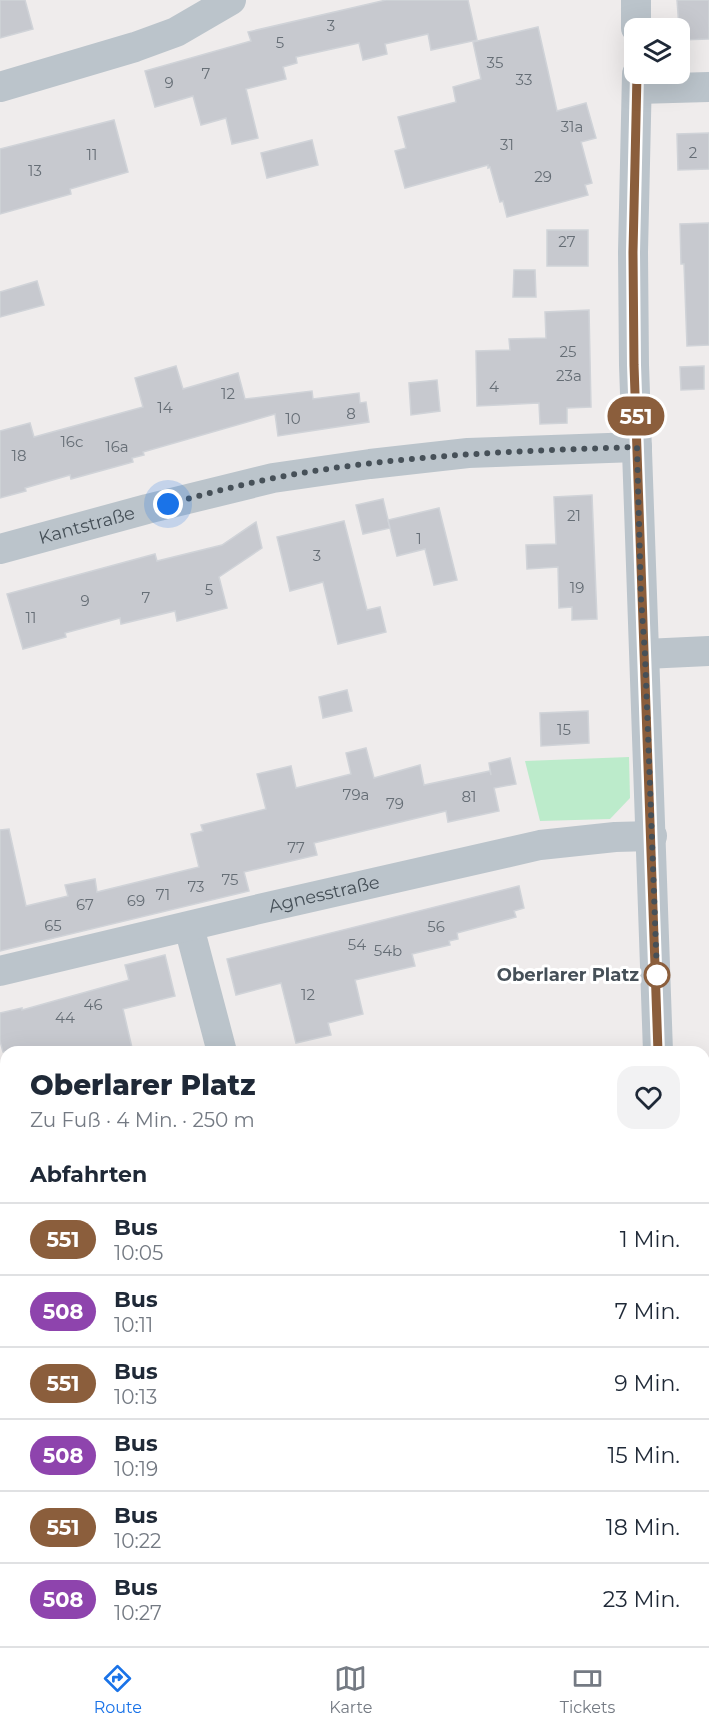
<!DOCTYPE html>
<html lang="de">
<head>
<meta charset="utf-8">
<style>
  :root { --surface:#fff; --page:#f2f2f3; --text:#1f2937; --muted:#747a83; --line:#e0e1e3; --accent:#1a73e8 }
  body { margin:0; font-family:Montserrat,sans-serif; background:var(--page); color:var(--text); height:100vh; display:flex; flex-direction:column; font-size:22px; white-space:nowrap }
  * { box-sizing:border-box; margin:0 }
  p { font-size:20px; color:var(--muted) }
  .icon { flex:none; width:33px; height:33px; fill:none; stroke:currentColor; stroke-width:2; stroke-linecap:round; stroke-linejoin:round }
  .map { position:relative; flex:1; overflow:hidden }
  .sheet { position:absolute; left:0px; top:1046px; width:710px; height:602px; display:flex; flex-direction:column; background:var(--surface); border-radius:18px 18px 0 0; box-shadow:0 6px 24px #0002 }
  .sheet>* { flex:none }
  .badge { padding:0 12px; border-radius:20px; font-size:21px; line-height:39px }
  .controls { position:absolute; left:624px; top:18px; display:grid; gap:12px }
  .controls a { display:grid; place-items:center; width:66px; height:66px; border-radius:12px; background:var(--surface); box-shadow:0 6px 24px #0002; font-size:30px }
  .you { position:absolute; width:30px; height:30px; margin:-15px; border:4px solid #fff; border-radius:50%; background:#1a73e8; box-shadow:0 0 0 9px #1a73e833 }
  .map>.badge { position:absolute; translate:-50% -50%; box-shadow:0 0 0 3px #fff }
  h2 { padding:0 30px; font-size:22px; line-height:54px }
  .round { display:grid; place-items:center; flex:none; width:63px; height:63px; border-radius:18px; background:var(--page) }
  .headline { display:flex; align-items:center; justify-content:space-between; height:102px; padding:0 30px }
  h1 { font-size:28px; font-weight:800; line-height:45px }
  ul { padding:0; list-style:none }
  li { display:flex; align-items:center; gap:18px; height:72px; padding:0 30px; border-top:2px solid var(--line) }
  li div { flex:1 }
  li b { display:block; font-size:22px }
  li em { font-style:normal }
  li .badge { min-width:66px; font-weight:700; text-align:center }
  .tabs { display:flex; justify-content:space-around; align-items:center; height:84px; border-top:2px solid var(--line); background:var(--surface); font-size:16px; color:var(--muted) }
  .tabs a { display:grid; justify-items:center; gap:3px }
  .tabs .on { color:var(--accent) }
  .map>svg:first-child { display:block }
  .green { fill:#bcebcb }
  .building { fill:#c7c9cf; stroke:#d0d3d8; stroke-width:1.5 }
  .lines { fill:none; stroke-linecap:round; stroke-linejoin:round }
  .street { stroke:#bbc4cb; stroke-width:30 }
  .secondary { stroke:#bac6cf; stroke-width:33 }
  .line-casing { stroke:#fff; stroke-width:14 }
  .line { stroke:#8b5e3c; stroke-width:9 }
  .walk { stroke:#465058; stroke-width:6; stroke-dasharray:0 10.8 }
  .stop-dot { fill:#fff; stroke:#8b5e3c; stroke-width:3 }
  .labels { text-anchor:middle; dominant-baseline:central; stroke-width:6; stroke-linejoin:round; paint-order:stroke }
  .number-label { font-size:15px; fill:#666e76 }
  .street-label { font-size:18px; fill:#465058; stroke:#fff }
  .stop-label { font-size:18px; font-weight:bold; fill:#465058; stroke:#fff; text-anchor:end }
</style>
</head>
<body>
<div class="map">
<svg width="709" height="1646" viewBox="0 0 709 1646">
  <rect width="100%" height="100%" fill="#efecec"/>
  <!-- green -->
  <g class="green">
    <polygon points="629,757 630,798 610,819 540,821 525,761"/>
    <polygon points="6,1401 6,1487 0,1470 0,1405"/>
    <polygon points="418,1641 473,1641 475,1646 421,1646"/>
  </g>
  <!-- building -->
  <g class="building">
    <polygon points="0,0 25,0 33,29 0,38"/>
    <polygon points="386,0 468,0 477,40 431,50 428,34 385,44 387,54 363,60 359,43 296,57 297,63 283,67 286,79 246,89 258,138 232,144 226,118 201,125 193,96 155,107 145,71 251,41 248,32"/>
    <polygon points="677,0 709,0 709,39 680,40"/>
    <polygon points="538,27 557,111 586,103 596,138 581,142 592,183 585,185 588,195 507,217 503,201 500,202 490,167 488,168 488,165 405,188 395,151 406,148 398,117 456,102 453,87 481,79 473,42"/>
    <polygon points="114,120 128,172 70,189 71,194 0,214 0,149"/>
    <polygon points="709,133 709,169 678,170 677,134"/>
    <polygon points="312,140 318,165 267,178 261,153"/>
    <polygon points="709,223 709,345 687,346 684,264 681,264 680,224"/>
    <rect x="547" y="230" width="41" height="36"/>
    <polygon points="514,270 535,270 536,297 513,297"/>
    <polygon points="37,281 44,305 0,317 0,292"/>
    <polygon points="589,310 591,407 567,408 567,423 540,424 539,403 477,406 476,351 510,350 509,339 546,338 545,312"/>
    <polygon points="176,366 183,389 238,373 245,399 312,391 313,399 359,393 360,403 366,402 369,422 278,436 275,414 143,452 144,455 132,458 133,462 71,479 70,475 25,488 26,491 0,498 0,431 30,423 34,437 143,407 135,378"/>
    <polygon points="704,366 704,389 681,390 680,367"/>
    <polygon points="437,380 440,411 411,415 409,383"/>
    <polygon points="592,495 597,619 572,620 572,607 559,608 558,567 527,569 526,545 556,544 554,497"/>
    <polygon points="383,499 390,528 363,534 356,505"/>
    <polygon points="439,508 457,580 434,585 425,549 397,556 388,520"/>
    <polygon points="344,521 367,610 380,607 386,632 338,644 323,582 290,591 277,537"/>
    <polygon points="256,522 262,548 219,577 227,608 177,621 175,611 121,624 120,618 65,633 66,637 23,649 7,594 155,554 157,561 222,545"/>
    <polygon points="347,690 352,711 323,718 319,697"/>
    <polygon points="588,711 589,743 541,746 540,713"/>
    <polygon points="366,748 374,778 420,765 424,785 490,771 491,775 489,763 510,758 516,784 494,788 499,811 448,822 446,811 314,843 317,855 244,872 249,891 0,951 0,830 9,829 26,906 68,896 65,885 95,879 97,892 199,867 191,834 203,831 201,825 266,809 257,774 291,766 296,788 351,774 346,753"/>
    <polygon points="519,886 524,908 514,911 516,917 457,933 458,939 449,941 450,945 412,954 415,966 355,980 363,1014 328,1023 331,1035 296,1043 281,983 236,995 227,959"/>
    <polygon points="165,955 175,996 123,1009 133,1052 3,1052 0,1041 0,1013 22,1008 22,1010 129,980 125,965"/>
  </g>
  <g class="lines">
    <!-- street -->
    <g class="street">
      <polyline points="636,0 636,28"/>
      <polyline points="637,74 633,252 634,365 658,1052"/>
      <polyline points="0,87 135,47 176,32 231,0"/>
      <polyline points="637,89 709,87"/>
      <path id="s1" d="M0,549l147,-40 126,-31 97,-14 98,-11 169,-6"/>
      <polyline points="645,654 709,651"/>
      <polyline points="189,927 222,1052"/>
      <path id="s2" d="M0,971l255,-61 285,-65 75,-8 37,-1"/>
      <polyline points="704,1300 709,1312"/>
      <polyline points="0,1384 6,1381"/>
      <polyline points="0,1516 6,1533"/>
      <polyline points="48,1641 51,1646"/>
    </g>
    <!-- secondary -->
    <g class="secondary">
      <polyline points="704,1549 709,1546"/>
      <polyline points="576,1646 581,1641"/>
    </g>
  </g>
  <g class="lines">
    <defs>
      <polyline id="line" points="637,74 633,252 634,365 658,1052"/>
    </defs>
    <!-- line casing -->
    <use href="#line" class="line-casing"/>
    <!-- line -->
    <use href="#line" class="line"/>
    <!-- walk -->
    <path class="walk" d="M168,504c35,-9 70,-19 106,-26 120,-23 241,-27 363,-31l4,151 4,56 12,321"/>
  </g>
  <!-- markers -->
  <circle class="stop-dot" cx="657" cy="975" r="12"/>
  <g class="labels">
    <!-- number labels -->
    <g class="number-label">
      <text x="331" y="25">3</text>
      <text x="280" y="42">5</text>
      <text x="495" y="62">35</text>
      <text x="206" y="73">7</text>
      <text x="524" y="79">33</text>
      <text x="169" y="82">9</text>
      <text x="572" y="126">31a</text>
      <text x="507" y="144">31</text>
      <text x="693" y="152">2</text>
      <text x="92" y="154">11</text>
      <text x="35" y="170">13</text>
      <text x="543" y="176">29</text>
      <text x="567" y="241">27</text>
      <text x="568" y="351">25</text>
      <text x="569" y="375">23a</text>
      <text x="494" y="386">4</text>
      <text x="228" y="393">12</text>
      <text x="165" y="407">14</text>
      <text x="351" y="413">8</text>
      <text x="293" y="418">10</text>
      <text x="72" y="441">16c</text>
      <text x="117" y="446">16a</text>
      <text x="19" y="455">18</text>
      <text x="574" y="515">21</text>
      <text x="419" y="538">1</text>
      <text x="317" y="555">3</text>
      <text x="577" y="587">19</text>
      <text x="209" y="589">5</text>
      <text x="146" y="597">7</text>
      <text x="85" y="600">9</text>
      <text x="31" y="617">11</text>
      <text x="564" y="729">15</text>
      <text x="356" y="794">79a</text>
      <text x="469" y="796">81</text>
      <text x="395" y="803">79</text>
      <text x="296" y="847">77</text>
      <text x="230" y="879">75</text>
      <text x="196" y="886">73</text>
      <text x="163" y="894">71</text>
      <text x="136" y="900">69</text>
      <text x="85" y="904">67</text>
      <text x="53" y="925">65</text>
      <text x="436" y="926">56</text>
      <text x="357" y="944">54</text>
      <text x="388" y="950">54b</text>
      <text x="308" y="994">12</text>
      <text x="93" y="1004">46</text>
      <text x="65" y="1017">44</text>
    </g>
    <!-- street labels -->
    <g class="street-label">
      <text stroke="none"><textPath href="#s1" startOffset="90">Kantstraße</textPath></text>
      <text stroke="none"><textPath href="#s2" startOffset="333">Agnesstraße</textPath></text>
    </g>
    <!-- stop labels -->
    <g class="stop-label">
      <text x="639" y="975">Oberlarer Platz</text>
    </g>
  </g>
</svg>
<div class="controls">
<a><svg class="icon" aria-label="layers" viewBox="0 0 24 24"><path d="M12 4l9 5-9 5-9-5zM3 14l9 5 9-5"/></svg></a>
</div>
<div class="you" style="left:168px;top:504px"></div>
<b class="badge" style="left:636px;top:416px;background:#8b5e3c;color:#fff">551</b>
<section class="sheet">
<div class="headline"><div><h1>Oberlarer Platz</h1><p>Zu Fuß · 4 Min. · 250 m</p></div><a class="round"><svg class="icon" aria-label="heart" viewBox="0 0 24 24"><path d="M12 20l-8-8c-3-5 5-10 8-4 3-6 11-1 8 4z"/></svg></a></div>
<h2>Abfahrten</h2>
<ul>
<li><span class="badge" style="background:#8b5e3c;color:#fff">551</span><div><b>Bus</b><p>10:05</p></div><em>1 Min.</em></li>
<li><span class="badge" style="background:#8e44ad;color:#fff">508</span><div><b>Bus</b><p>10:11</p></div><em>7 Min.</em></li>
<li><span class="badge" style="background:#8b5e3c;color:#fff">551</span><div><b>Bus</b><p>10:13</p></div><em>9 Min.</em></li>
<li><span class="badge" style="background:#8e44ad;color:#fff">508</span><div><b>Bus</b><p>10:19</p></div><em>15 Min.</em></li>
<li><span class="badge" style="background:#8b5e3c;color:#fff">551</span><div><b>Bus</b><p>10:22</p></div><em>18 Min.</em></li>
<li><span class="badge" style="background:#8e44ad;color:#fff">508</span><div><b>Bus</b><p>10:27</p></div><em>23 Min.</em></li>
</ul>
</section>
</div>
<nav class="tabs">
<a class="on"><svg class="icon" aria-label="directions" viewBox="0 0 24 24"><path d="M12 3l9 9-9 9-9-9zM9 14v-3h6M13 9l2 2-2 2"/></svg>Route</a>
<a><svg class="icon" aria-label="map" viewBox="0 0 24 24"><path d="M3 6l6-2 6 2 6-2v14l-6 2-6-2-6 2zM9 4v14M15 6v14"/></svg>Karte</a>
<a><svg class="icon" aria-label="tickets" viewBox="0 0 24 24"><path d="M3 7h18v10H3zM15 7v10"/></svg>Tickets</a>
</nav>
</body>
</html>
